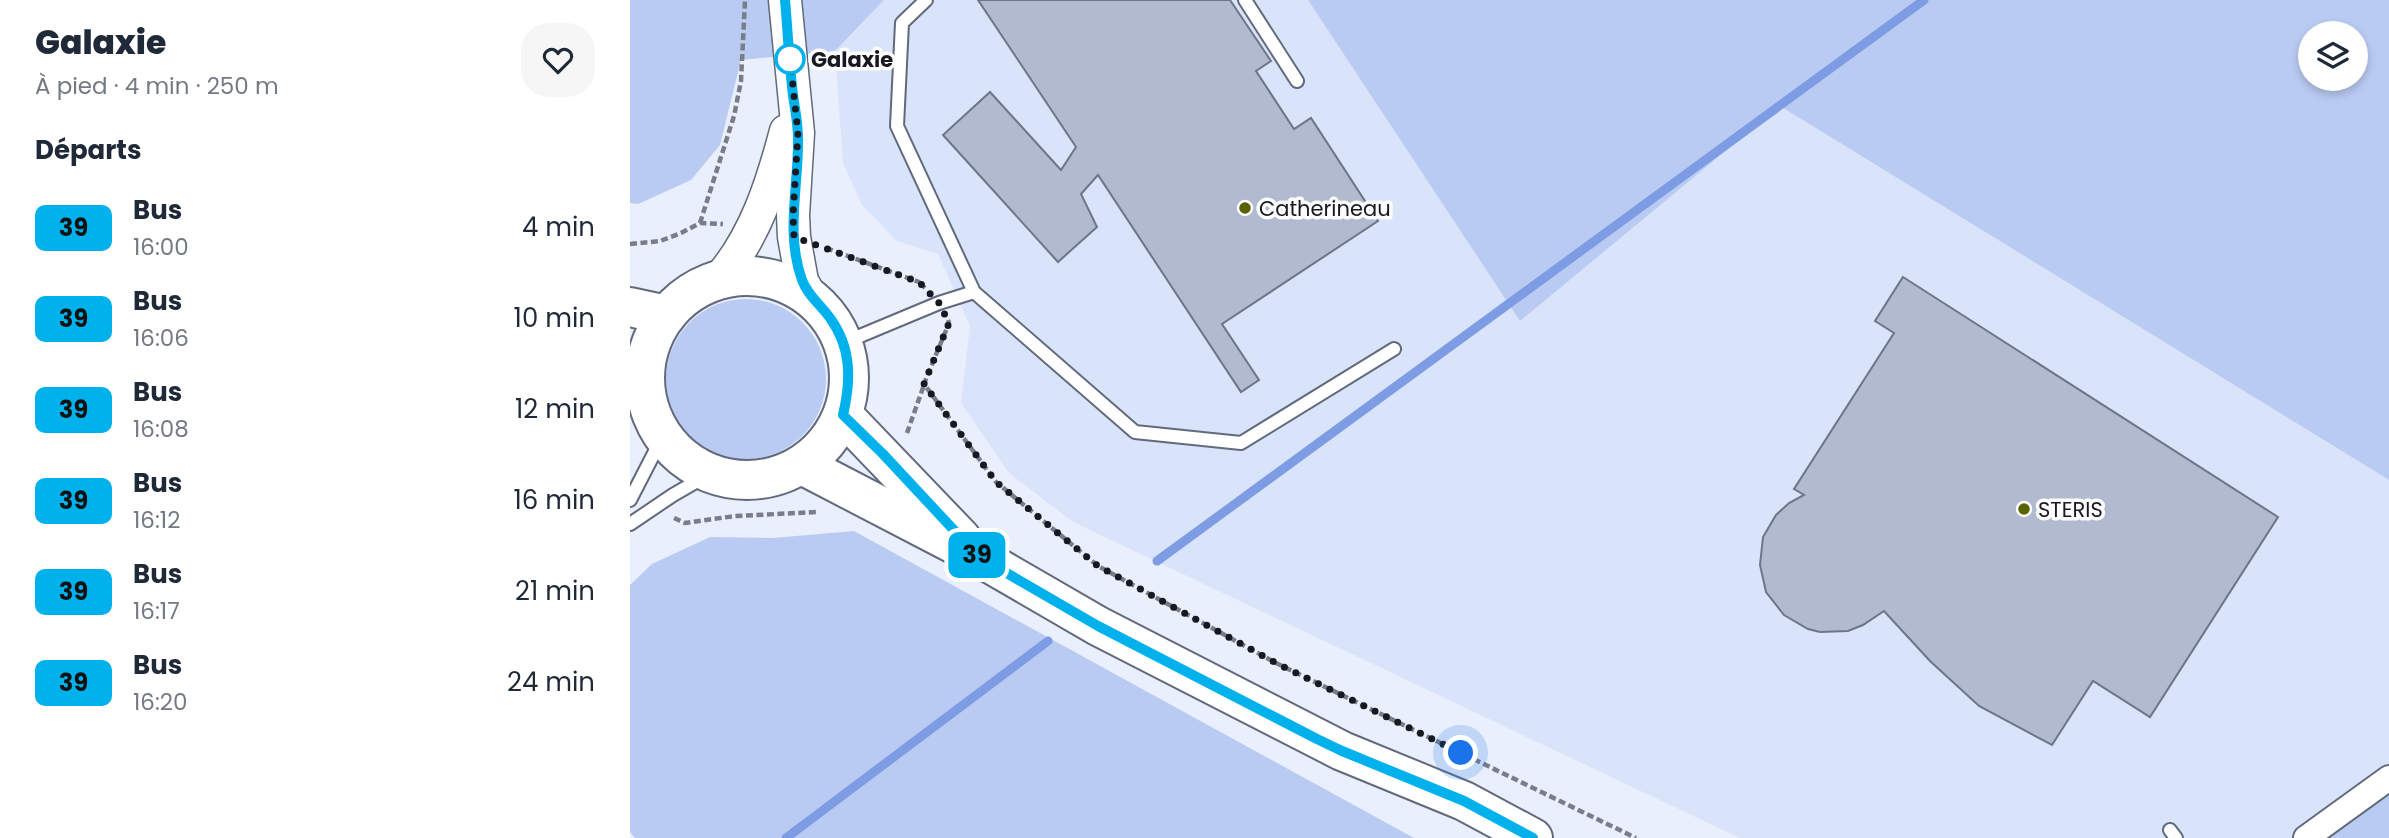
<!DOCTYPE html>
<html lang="fr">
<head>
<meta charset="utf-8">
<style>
  :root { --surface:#fff; --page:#f6f6f7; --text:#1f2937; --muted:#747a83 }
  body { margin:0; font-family:Poppins,sans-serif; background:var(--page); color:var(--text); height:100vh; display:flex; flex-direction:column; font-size:26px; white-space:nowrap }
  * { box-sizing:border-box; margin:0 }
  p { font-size:23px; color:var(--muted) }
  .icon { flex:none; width:38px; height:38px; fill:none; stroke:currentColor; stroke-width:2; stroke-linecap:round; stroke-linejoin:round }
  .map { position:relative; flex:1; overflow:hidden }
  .side { display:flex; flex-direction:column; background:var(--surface); width:630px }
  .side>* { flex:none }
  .badge { padding:0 14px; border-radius:10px; font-size:24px; line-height:46px }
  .fabs { position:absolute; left:1668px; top:21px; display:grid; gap:14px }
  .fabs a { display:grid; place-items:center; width:70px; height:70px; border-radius:50%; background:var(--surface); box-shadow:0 4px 10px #0003; font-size:35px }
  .you { position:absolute; width:35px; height:35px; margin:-18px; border:5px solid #fff; border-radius:50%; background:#1a73e8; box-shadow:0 0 0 10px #1a73e833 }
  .map>.badge { position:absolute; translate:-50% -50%; box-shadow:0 0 0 4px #fff }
  h2 { padding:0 35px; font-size:26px; line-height:63px }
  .round { display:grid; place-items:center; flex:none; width:74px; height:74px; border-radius:28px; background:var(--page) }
  .head { display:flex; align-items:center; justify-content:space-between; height:119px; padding:0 35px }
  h1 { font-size:33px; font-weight:800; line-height:52px }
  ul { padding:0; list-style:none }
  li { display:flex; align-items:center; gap:21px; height:91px; padding:0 35px }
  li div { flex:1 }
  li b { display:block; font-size:26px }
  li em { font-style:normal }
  li .badge { min-width:77px; font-weight:700; text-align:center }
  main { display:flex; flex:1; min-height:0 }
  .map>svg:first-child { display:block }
  .built { fill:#d9e3fa }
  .green { fill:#bacbf3; fill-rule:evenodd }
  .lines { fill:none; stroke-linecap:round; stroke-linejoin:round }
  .stream { stroke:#7e9ce4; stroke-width:9 }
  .building { fill:#b1bacf; stroke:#6d7588; stroke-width:2 }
  .service-casing { stroke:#616a7c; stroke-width:16 }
  .minor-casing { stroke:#616a7c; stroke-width:28 }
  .tertiary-casing { stroke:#616a7c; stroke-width:35 }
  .primary-casing { stroke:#616a7c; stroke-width:42 }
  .path { stroke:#797d88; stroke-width:4.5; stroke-dasharray:7 3.5; stroke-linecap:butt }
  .service { stroke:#fff; stroke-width:12 }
  .minor { stroke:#fff; stroke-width:24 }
  .tertiary { stroke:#fff; stroke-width:32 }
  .primary { stroke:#fff; stroke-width:38 }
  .line-casing { stroke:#fff; stroke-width:16 }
  .line { stroke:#00b1eb; stroke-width:10 }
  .walk { stroke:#161921; stroke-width:7; stroke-dasharray:0 12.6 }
  .stop-dot { fill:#fff; stroke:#00b1eb; stroke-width:3.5 }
  .poi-dot { fill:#596200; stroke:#fcfcfc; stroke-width:2.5 }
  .labels { text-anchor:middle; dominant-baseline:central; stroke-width:7; stroke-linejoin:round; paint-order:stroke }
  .stop-label { font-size:21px; font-weight:bold; fill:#161921; stroke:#fcfcfc; text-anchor:start }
  .poi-label { font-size:21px; fill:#161921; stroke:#fcfcfc; text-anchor:start }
</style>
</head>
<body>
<main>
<section class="side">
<div class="head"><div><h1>Galaxie</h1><p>À pied · 4 min · 250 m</p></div><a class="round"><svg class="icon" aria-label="heart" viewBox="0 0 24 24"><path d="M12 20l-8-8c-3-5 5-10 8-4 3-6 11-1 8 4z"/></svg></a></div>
<h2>Départs</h2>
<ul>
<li><span class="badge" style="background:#00b1eb;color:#111">39</span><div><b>Bus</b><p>16:00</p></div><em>4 min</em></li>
<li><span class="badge" style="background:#00b1eb;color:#111">39</span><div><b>Bus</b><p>16:06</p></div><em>10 min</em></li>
<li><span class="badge" style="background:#00b1eb;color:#111">39</span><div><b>Bus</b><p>16:08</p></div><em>12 min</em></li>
<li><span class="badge" style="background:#00b1eb;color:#111">39</span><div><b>Bus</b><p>16:12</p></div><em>16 min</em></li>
<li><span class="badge" style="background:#00b1eb;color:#111">39</span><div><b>Bus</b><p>16:17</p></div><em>21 min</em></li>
<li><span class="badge" style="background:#00b1eb;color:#111">39</span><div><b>Bus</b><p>16:20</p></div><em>24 min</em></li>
</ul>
</section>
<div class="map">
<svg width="1759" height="838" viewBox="0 0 1759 838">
  <rect width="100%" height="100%" fill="#e9effc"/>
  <!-- built -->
  <polygon class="built" points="254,0 678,0 890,320 1150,106 1759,480 1759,764 1675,838 1110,838 443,522 379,473 331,403 340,326 308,254 267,241 232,205 213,163 205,51"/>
  <!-- green -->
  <g class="green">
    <polygon points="0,0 254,0 205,51 111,60 90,145 61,180 8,204 0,203"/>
    <path d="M678,0h1081v480l-609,-374 -260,215zM1680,33h46v46h-46z"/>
    <circle cx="116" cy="379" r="80"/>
    <polygon points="224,531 784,838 5,838 0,832 0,585 22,564 80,537 143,538"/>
    <polygon points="1759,764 1759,838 1675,838"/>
  </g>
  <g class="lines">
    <!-- stream -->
    <g class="stream">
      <polyline points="527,561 1294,0"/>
      <polyline points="156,838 418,641"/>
    </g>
  </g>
  <!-- building -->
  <g class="building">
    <polygon points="348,0 600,0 641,61 626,71 664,129 681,118 748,221 592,324 629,380 611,392 468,175 451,194 467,227 428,262 313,135 360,92 431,170 446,147"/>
    <polygon points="1273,277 1648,517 1520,717 1463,681 1422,745 1349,706 1300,661 1254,611 1233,625 1218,631 1190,632 1178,629 1154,615 1136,592 1130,565 1133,537 1146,515 1159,503 1174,495 1164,489 1264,333 1245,321"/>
  </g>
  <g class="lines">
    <defs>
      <g id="service">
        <polyline points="296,0 272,23 267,126 344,292 505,432 611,443 764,349"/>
        <polyline points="615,0 667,81"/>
        <polyline points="213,343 309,303 344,292"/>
        <polyline points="0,500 33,436"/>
        <polyline points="0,524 43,495 81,473"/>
        <polyline points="1540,830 1546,838"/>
      </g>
      <polyline id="minor" points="1676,838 1759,778"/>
      <g id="tertiary">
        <polyline points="155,0 168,133 163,215 164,237 172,281 182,299"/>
        <path d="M88,280c37,-42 54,-96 68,-149"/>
      </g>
      <g id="primary">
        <circle cx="117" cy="378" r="102"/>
        <polyline points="0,307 37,315"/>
        <polyline points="213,415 331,538"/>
        <polyline points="172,465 349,557 468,626 712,751 834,801 903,838"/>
      </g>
    </defs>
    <!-- service casing -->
    <use href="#service" class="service-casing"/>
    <!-- minor casing -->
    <use href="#minor" class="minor-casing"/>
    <!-- tertiary casing -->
    <use href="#tertiary" class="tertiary-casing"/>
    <!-- primary casing -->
    <use href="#primary" class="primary-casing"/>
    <!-- path -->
    <g class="path">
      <polyline points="70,223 104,116 111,81 115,0"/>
      <polyline points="0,244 30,241 51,233 70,223 93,224"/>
      <polyline points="196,248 289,282 295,288"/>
      <polyline points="318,320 319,323 294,384 366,482 468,566 648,664 1006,838"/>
      <polyline points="277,433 294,385"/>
      <polyline points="44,518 55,523 105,516 188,512"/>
    </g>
    <!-- service -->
    <use href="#service" class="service"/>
    <!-- minor -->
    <use href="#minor" class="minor"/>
    <!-- tertiary -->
    <use href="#tertiary" class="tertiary"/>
    <!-- primary -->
    <use href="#primary" class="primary"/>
  </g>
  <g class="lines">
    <defs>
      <path id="line" d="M155,0c3,32 4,64 8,95 2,15 5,28 5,43 1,47 -13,95 4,142 6,16 19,25 28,38 22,30 21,63 13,97l40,39 96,103 119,69 219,113 25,12 122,50 69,37"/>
    </defs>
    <!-- line casing -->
    <use href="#line" class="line-casing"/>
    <!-- line -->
    <use href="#line" class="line"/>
    <!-- walk -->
    <polyline class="walk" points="160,59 168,133 163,215 164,237 289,282 309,303 319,323 294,384 366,482 468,566 648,664 831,753"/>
  </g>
  <!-- markers -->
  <circle class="stop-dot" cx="160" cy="59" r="14"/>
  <g class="poi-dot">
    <circle cx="615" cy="208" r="7"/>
    <circle cx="1394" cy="509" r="7"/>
  </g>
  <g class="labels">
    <!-- stop labels -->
    <g class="stop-label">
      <text x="181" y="59">Galaxie</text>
    </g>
    <!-- poi labels -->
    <g class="poi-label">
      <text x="629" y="208">Catherineau</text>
      <text x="1408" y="509">STERIS</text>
    </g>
  </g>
</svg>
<div class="fabs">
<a><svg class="icon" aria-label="layers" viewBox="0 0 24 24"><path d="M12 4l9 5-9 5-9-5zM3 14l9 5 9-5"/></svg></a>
</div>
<div class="you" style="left:831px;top:753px"></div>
<b class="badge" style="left:347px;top:555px;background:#00b1eb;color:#111">39</b>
</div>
</main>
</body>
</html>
